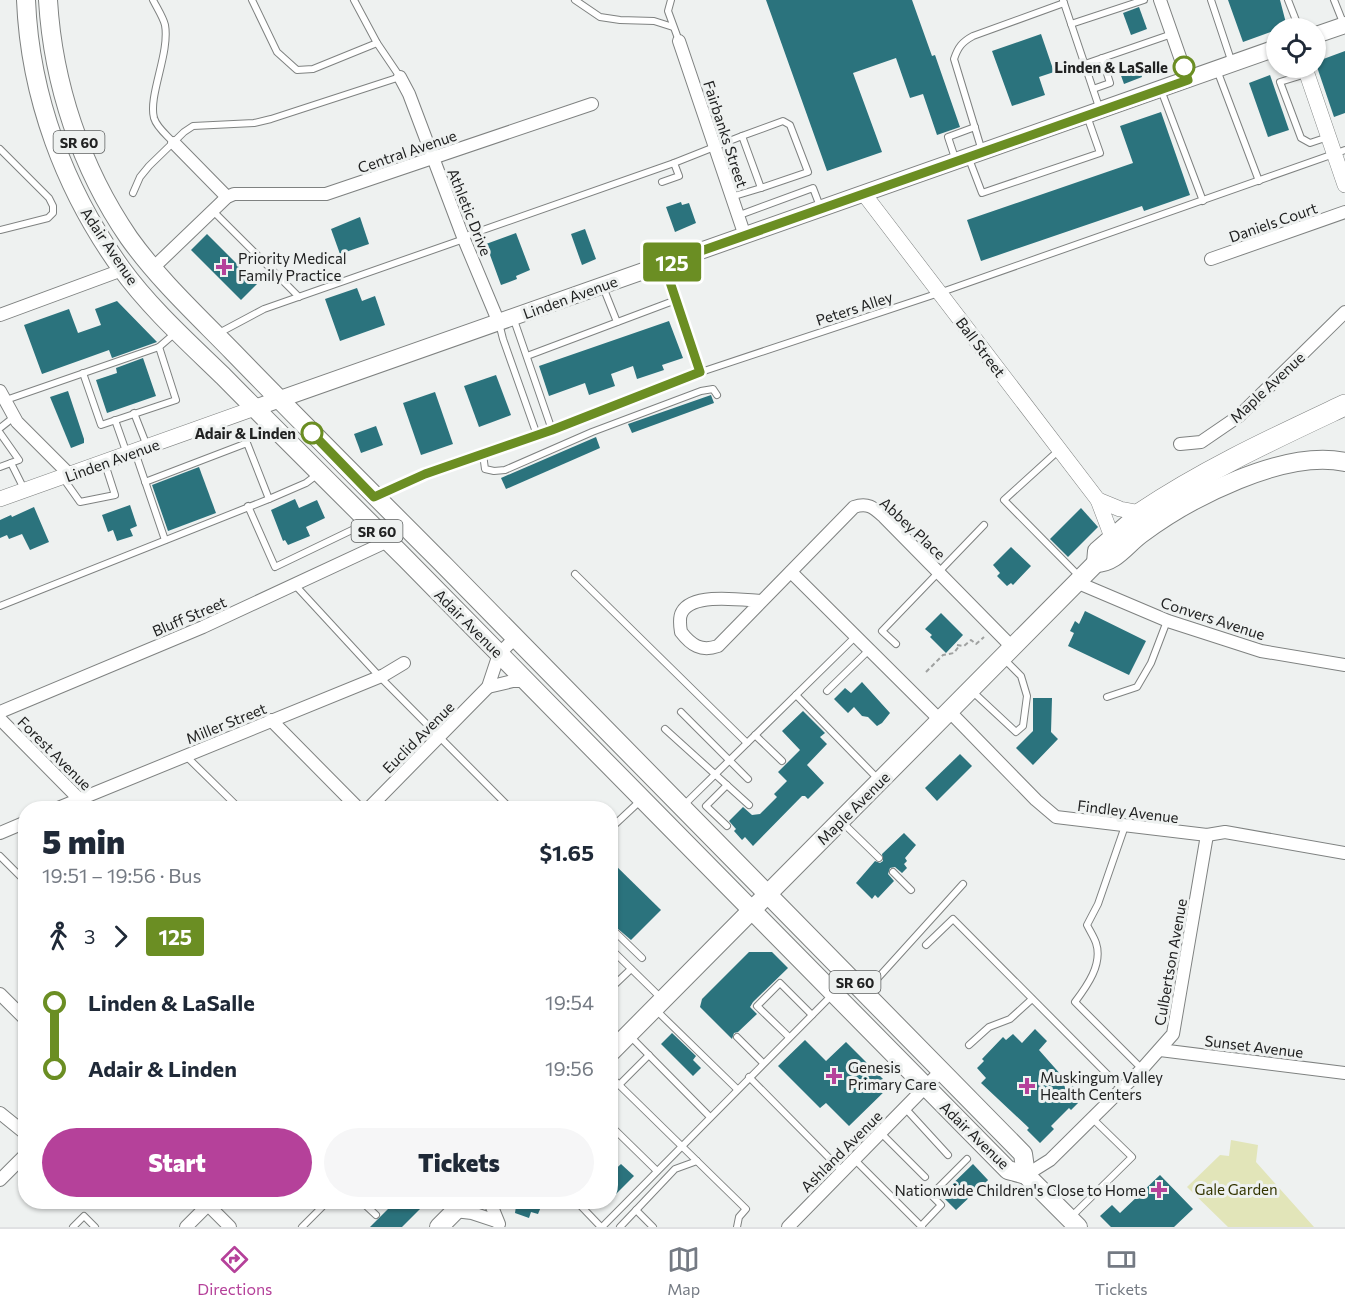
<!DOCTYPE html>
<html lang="en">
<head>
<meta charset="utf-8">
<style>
  :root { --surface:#fff; --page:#f6f6f7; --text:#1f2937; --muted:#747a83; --line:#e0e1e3; --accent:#b5419a }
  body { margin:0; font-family:Commissioner,sans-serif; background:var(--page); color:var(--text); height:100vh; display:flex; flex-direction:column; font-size:22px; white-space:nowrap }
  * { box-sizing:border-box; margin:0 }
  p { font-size:20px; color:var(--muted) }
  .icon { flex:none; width:33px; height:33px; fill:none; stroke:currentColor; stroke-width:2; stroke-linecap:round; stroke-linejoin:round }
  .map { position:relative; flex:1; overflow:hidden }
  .drawer { position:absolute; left:18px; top:801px; width:600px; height:408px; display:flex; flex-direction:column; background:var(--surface); border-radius:24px; box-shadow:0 2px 4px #0004 }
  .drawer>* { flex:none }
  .badge { padding:0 12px; border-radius:4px; font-size:21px; line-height:39px }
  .buttons { position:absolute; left:1266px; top:18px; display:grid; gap:12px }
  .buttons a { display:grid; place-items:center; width:60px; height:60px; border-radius:50%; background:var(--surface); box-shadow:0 2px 4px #0004; font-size:30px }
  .map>.badge { position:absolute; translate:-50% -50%; box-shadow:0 0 0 3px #fff }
  .legs { display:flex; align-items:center; gap:9px; height:66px; padding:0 24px; font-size:20px }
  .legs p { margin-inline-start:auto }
  .head { display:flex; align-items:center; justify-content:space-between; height:102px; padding:0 24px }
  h1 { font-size:33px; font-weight:800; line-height:45px }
  .action { display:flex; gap:12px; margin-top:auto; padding:12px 24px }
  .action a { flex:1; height:69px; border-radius:36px; background:var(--accent); color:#fff; font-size:24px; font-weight:800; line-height:69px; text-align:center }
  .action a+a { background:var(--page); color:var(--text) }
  ul { padding:0 24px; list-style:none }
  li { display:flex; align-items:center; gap:21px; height:66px; font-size:22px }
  li i { display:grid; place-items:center; width:9px; height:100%; margin:0 8px; background:currentColor }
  li i::after { content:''; width:15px; height:15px; margin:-8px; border:4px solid; border-radius:50%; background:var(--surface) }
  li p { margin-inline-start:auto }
  li:first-child i { background:linear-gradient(#0000 50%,currentColor 0) }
  li:last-child i { background:linear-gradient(currentColor 50%,#0000 0) }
  .tabs { display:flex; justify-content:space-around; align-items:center; height:84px; border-top:2px solid var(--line); background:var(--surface); font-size:16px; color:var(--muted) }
  .tabs a { display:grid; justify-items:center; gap:3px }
  .tabs .active { color:var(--accent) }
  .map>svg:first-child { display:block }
  .green { fill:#e2e5b9 }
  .building { fill:#2b737d }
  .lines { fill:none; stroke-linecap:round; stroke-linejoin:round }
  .service-casing { stroke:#7f8281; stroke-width:8 }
  .minor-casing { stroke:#7f8281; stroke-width:14 }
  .tertiary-casing { stroke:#7f8281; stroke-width:16 }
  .secondary-casing { stroke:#7f8281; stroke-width:18 }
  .primary-casing { stroke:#7f8281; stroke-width:20 }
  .motorway-casing { stroke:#7f8281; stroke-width:22 }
  .path { stroke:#9fa1a0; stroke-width:2; stroke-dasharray:4.5 3; stroke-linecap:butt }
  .service { stroke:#fff; stroke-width:6 }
  .minor { stroke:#fff; stroke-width:12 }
  .tertiary { stroke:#fff; stroke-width:15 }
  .secondary { stroke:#fff; stroke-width:16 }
  .primary { stroke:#fff; stroke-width:18 }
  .motorway { stroke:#fff; stroke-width:21 }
  .line-1-casing { stroke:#fff; stroke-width:14 }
  .line-1 { stroke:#6b8e23; stroke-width:9 }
  .stop-1-dot { fill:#fff; stroke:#6b8e23; stroke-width:3 }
  .poi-dot { fill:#b5419a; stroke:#eef1f0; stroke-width:2 }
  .labels { text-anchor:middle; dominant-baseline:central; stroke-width:6; stroke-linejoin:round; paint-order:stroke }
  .shield { fill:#eef1f0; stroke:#5e6060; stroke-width:1.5 }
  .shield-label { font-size:14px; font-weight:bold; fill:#212222 }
  .stop-label { font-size:15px; font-weight:bold; fill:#212222; stroke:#eef1f0; text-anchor:end }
  .street-label { font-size:15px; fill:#212222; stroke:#eef1f0 }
  .poi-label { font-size:15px; fill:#212222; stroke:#eef1f0; text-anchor:start }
  .park-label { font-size:15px; fill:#343500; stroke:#eef1f0 }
</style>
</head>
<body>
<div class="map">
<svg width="1345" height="1227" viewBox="0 0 1345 1227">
  <rect width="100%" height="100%" fill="#eef1f0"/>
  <!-- green -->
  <polygon class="green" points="1231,1140 1258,1145 1256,1162 1314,1227 1228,1227 1187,1187 1220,1155 1229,1156"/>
  <!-- building -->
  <g class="building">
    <polygon points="766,0 912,0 932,56 935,55 960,127 937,135 923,94 910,98 896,58 853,73 882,152 827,171"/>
    <polygon points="1228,0 1280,0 1286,23 1281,28 1276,28 1276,30 1243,42"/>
    <polygon points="1139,7 1147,29 1131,35 1123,13"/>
    <polygon points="1041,34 1054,72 1039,77 1045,95 1012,106 992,51"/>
    <polygon points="1345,51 1345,113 1334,117 1316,64 1318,61"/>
    <polygon points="1138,63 1142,77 1124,84 1119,70"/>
    <polygon points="1270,75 1289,130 1268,137 1249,83"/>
    <polygon points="1161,112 1190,195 1144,211 1142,206 981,261 967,220 1133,163 1120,126"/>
    <polygon points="681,202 682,205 689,203 696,223 675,232 666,207"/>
    <polygon points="360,217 369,244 340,254 331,229"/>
    <polygon points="585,229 596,259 582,265 571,234"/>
    <polygon points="516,233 530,270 516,276 517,279 501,285 486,244"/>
    <polygon points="207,234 257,284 241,300 191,250"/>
    <polygon points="357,288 362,301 375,296 385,325 340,341 325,299"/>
    <polygon points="117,301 157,342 112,358 109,350 42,374 24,325 69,309 78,333 101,325 95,309"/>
    <polygon points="669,321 683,358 662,365 664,370 637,379 633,366 611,374 615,386 589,395 585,383 549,396 539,366"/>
    <polygon points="143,358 156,396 107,413 96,380 117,373 116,368"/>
    <polygon points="496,375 511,415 479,427 464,386"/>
    <polygon points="68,391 84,439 84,443 71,448 50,397"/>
    <polygon points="435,392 453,444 421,455 403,403"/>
    <polygon points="711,395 714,403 632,433 628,424"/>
    <polygon points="376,426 383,445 361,453 354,434"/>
    <polygon points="596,437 600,448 506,489 501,478"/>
    <polygon points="199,467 216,513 168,531 152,485"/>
    <polygon points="295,499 299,508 317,500 325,518 306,527 310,536 288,545 285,540 283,541 271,510"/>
    <polygon points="130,505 137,526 130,529 133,536 117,541 113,530 108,532 102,515"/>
    <polygon points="34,507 49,542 30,550 22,534 9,539 7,535 0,538 0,520 11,515 12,517"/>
    <polygon points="1081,508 1098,527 1068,557 1050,539"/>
    <polygon points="1011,547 1031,566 1013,585 1011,583 1007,586 997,576 1000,573 993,565"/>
    <polygon points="1085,611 1146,641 1129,675 1068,646 1074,633 1070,631 1075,621 1079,624"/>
    <polygon points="941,613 963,635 946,653 930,637 932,635 925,629"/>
    <polygon points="862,682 890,713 882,723 877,726 868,717 862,716 854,707 848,713 834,699 845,688 851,693"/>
    <polygon points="1033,698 1052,698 1051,732 1058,739 1033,765 1016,748 1033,731"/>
    <polygon points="803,711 825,733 820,737 827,744 807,765 824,783 808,799 805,796 802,796 753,846 745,837 742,840 734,831 736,829 729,821 743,807 752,815 760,814 777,797 774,794 787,781 778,772 800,750 782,731"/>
    <polygon points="960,754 972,766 937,801 925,788"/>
    <polygon points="904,833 916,845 905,858 907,861 904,864 907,868 902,873 895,867 890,868 888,874 894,881 878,898 875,895 872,899 856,883 875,861 880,863 883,861 882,854"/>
    <polygon points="610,860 661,910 631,940 610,922"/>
    <polygon points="749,952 772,952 788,968 753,1002 750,1007 757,1014 738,1032 734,1033 732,1039 700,1007 702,999"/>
    <polygon points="1035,1029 1047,1041 1039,1050 1062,1076 1066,1092 1072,1085 1084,1097 1071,1110 1069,1108 1051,1126 1054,1129 1040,1143 1027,1130 1029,1128 981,1083 986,1078 977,1068 984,1061 982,1059 1003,1037 1006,1040 1013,1034 1022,1043"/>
    <polygon points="672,1033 696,1056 693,1060 701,1068 693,1076 661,1044"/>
    <polygon points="805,1040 826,1061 846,1042 890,1086 849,1126 826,1103 820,1108 778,1066"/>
    <polygon points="621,1164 634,1176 616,1194 610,1188 610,1174"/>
    <polygon points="973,1164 988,1180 977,1194 975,1192 956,1210 941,1195"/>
    <polygon points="1160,1175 1193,1209 1174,1227 1111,1227 1100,1216 1112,1205 1120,1213"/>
    <polygon points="395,1202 427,1202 402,1227 370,1227"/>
    <polygon points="507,1202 543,1202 538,1214 531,1212 529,1218 515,1213 516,1206"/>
  </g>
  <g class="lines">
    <defs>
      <g id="service">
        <path d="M153,0c4,8 10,17 12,25 5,28 -17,71 -11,93 3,10 13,17 20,25"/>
        <polyline points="252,0 277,52 297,70 313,69 377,43"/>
        <polyline points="575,0 600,17 620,20 654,21 673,27"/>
        <polyline points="671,0 668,11 679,41"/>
        <polyline points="1063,0 1100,110"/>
        <polyline points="1211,0 1232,63"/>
        <polyline points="1288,0 1299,28"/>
        <polyline points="1334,0 1344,25"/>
        <polyline points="1071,24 1144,0"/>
        <polyline points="1085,64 1172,34"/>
        <polyline points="1217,70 1259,181"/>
        <polyline points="1306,74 1280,82 1301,138 1310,143 1328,137"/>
        <polyline points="1093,89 1110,83 1102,58"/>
        <polyline points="1161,90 1203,201"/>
        <polygon points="783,121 790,125 808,172 761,188 742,136"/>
        <polyline points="0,149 49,198 53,206 53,213 48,218 0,230"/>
        <path d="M982,151l-28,-92c4,-12 8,-17 19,-23l91,-33"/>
        <polyline points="969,159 982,193 1100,153 1087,116"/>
        <polyline points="956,161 948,137 975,127"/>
        <polyline points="662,182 679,176 674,163"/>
        <polyline points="133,193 140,177 149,166 184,132 193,126 254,123 271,119 400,77 377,43 354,0"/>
        <polyline points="731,197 761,188"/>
        <polyline points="213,211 299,297"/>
        <polyline points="737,216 813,188 821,209"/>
        <polyline points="463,237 674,163 742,136"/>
        <polyline points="664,265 701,372"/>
        <polyline points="603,287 617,322"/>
        <polyline points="514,320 552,430"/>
        <polyline points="499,323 503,339 537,435"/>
        <polyline points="219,333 264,309 464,239"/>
        <polyline points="527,356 676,300"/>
        <polyline points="83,373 101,425 176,400 159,347"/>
        <polyline points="3,401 159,347 174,334"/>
        <polyline points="134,413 147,446"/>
        <polyline points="115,420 127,454"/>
        <polyline points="0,428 14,417"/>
        <polyline points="0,433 19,460 0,467"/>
        <polyline points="1058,451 1004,500 1080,577"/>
        <polyline points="135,452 165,540"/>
        <polyline points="483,454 485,469 494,471 505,470 592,432 701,391 713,389 717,395"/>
        <polyline points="11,463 24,489"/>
        <polyline points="63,478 80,502 115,495 105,464"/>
        <polyline points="145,482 247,443 269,499"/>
        <polyline points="378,495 425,474 552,430 701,372 939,293 1345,150"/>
        <polyline points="248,506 275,567 354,529"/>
        <polyline points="575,574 747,743"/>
        <polyline points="295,585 379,676 510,808"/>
        <polyline points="0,606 269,499 306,483 318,474"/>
        <polyline points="896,644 882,631 984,525"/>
        <polyline points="827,691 869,650"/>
        <polyline points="973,692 1016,732 1023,726 1027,696 1021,676 1003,658"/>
        <polyline points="796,695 879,780"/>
        <polyline points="1107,697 1137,687 1151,663 1167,621"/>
        <polyline points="681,712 748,779"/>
        <polyline points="665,729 749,805"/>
        <polyline points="755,735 782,761"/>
        <polyline points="186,756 239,808"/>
        <polyline points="685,804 855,637"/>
        <polyline points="841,821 879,858"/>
        <polyline points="727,826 706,806 727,785"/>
        <path d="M1125,826l-27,78 -11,21c3,6 7,12 9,18 7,21 -9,43 -21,59l67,67"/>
        <polyline points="610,829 640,801"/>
        <polyline points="0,856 26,882"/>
        <polyline points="893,872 911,890"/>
        <polyline points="610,927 642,958"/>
        <polyline points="926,945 953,919 1122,1089"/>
        <polyline points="610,948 662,999"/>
        <polyline points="610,989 631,969"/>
        <polyline points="867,990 963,884"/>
        <polyline points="657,1011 737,1089"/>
        <polyline points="631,1037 710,1117"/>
        <polyline points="737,1037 763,1063"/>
        <polyline points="789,1037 757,1006 780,983 812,1015"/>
        <polyline points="969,1045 989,1027 1010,1019 1032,999"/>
        <polyline points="610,1076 746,1209 739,1217 737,1227"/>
        <polyline points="749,1077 842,1171"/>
        <polyline points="619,1085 649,1055"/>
        <polyline points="905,1108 948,1155"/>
        <polyline points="610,1125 657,1171"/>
        <polyline points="881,1133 925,1177"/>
        <polyline points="855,1160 922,1227"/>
        <polyline points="362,1202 376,1215"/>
        <polyline points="577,1202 601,1227"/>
        <polyline points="636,1210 653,1227"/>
        <polyline points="1071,1217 1132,1157 1093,1119"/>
        <polyline points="921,1226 941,1205 931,1195 967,1159"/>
        <polyline points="73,1227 84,1216 95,1227"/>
        <polyline points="302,1227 327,1202"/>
        <polyline points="602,1227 831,996"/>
        <polyline points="620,1227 675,1169 697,1161"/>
      </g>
      <g id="minor">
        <polyline points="1160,0 1188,80"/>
        <polyline points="679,41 745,236"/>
        <polyline points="400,77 409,94 463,237 499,323"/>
        <polyline points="174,143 227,197"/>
        <polyline points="1211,259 1345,212"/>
        <polyline points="153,268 227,197 234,194 326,194 592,104"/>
        <polyline points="0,315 122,270"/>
        <polyline points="0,391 17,422 70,475"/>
        <polyline points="1180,444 1201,442 1239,416 1345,312"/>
        <polyline points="791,572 940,720"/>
        <polyline points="1076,582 1168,621 1261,651 1345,665"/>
        <path d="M762,601c-19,-1 -69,-9 -80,11 -3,5 -2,14 -1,20 10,13 20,20 37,14l136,-139c14,-5 20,1 30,10l128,130"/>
        <polyline points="488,687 513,681 525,681"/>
        <polyline points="949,711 1036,800 1056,817 1207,835 1225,832 1345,853"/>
        <polyline points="0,712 203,627 388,541"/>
        <polyline points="0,719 88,808"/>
        <polyline points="271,720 358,808"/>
        <polyline points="58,808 384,675 404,663"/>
        <polyline points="369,808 488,687 499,654 516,637"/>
        <polyline points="0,833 26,822"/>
        <polyline points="0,994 26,1020"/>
        <polyline points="1160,1050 1345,1073"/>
        <polyline points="0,1113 26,1134"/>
        <polyline points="1026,1175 1050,1160 1142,1069 1173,1034 1207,835"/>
        <polyline points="0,1180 26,1154"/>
        <polyline points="205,1202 230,1227"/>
        <polyline points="490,1202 499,1224"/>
        <polyline points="455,1211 472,1213 496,1221"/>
        <polyline points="186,1227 208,1205"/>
        <polyline points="788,1227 941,1071"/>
      </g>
      <g id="tertiary">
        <polyline points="1305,68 1345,185"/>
        <polyline points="864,194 1098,500 1112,537"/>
        <polyline points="0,499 255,408"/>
        <polyline points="1098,500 1120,509 1141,513"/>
      </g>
      <g id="secondary">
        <polyline points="1316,35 1345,25"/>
        <polyline points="255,408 1276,48"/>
      </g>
      <g id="primary">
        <path d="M26,0c4,97 39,190 95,268 29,40 67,74 102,108 60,61 121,121 182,182 201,204 401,408 603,612l18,5 52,52"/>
        <path d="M48,0c5,84 33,168 81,238 30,42 68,77 104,114 68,70 137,139 206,208 196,197 390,396 584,594l3,21"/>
        <path d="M1096,563c19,0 30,-18 45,-29 48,-36 143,-85 204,-72"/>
        <polyline points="1096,563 1097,551 1141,513"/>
        <polyline points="610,1053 1096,563"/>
        <polyline points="439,1227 464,1202"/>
      </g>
      <path id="motorway" d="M1141,513c64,-43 134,-75 204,-108"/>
    </defs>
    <!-- service casing -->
    <use href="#service" class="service-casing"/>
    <!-- minor casing -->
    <use href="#minor" class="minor-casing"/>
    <!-- tertiary casing -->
    <use href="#tertiary" class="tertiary-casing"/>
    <!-- secondary casing -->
    <use href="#secondary" class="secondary-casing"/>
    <!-- primary casing -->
    <use href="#primary" class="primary-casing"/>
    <!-- motorway casing -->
    <use href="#motorway" class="motorway-casing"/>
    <!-- path -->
    <g class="path">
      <polyline points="957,645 964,646 971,640 976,644 984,637"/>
      <polyline points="926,672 943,655 954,653 959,646"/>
    </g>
    <!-- service -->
    <use href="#service" class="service"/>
    <!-- minor -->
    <use href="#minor" class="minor"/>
    <!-- tertiary -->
    <use href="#tertiary" class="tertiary"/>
    <!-- secondary -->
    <use href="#secondary" class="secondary"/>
    <!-- primary -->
    <use href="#primary" class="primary"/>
    <!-- motorway -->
    <use href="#motorway" class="motorway"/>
  </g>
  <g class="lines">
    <defs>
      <polyline id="line-1" points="312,433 374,497 425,474 552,430 700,372 664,264 1188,80 1184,67"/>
    </defs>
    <!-- line-1 casing -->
    <use href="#line-1" class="line-1-casing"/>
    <!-- line-1 -->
    <use href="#line-1" class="line-1"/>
  </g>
  <!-- markers -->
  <g class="stop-1-dot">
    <circle cx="1184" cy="67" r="10"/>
    <circle cx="312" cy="433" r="10"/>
  </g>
  <g class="poi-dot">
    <path d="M221 258h6v6h6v6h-6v6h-6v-6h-6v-6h6z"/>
    <path d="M831 1067h6v6h6v6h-6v6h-6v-6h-6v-6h6z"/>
    <path d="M1024 1077h6v6h6v6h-6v6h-6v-6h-6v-6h6z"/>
    <path d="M1156 1181h6v6h6v6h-6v6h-6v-6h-6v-6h6z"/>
  </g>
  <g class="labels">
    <!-- shield labels -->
    <g class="shield">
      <rect x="53.5" y="131" width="51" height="22" rx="4.5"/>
      <rect x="351.5" y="520" width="51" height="22" rx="4.5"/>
      <rect x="829.5" y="971" width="51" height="22" rx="4.5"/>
    </g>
    <g class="shield-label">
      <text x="79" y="142">SR 60</text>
      <text x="377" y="531">SR 60</text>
      <text x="855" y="982">SR 60</text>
    </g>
    <!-- stop labels -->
    <g class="stop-label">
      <text x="1168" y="67">Linden &amp; LaSalle</text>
      <text x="296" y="433">Adair &amp; Linden</text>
    </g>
    <!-- street labels -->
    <g class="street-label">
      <text transform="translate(726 134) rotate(72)">Fairbanks Street</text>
      <text transform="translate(407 151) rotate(-19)">Central Avenue</text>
      <text transform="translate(470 212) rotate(68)">Athletic Drive</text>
      <text transform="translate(1273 222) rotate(-19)">Daniels Court</text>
      <text transform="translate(110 246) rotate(56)">Adair Avenue</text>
      <text transform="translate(570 297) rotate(-20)">Linden Avenue</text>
      <text transform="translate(854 308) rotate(-18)">Peters Alley</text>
      <text transform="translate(981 347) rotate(53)">Ball Street</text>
      <text transform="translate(1267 387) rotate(-43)">Maple Avenue</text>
      <text transform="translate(112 460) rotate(-20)">Linden Avenue</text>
      <text transform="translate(913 528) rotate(43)">Abbey Place</text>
      <text transform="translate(189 616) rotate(-23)">Bluff Street</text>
      <text transform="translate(1213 618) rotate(18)">Convers Avenue</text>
      <text transform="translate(469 623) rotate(45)">Adair Avenue</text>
      <text transform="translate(226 723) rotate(-22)">Miller Street</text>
      <text transform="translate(418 737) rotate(-45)">Euclid Avenue</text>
      <text transform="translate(55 753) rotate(45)">Forest Avenue</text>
      <text transform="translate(853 808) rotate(-45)">Maple Avenue</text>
      <text transform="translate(1128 811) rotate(7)">Findley Avenue</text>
      <text transform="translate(1170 962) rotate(-80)">Culbertson Avenue</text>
      <text transform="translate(1254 1046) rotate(7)">Sunset Avenue</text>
      <text transform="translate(975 1135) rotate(44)">Adair Avenue</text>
      <text transform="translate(841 1151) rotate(-45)">Ashland Avenue</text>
    </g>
    <!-- poi labels -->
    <g class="poi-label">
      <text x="238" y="258">Priority Medical<tspan x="238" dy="17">Family Practice</tspan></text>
      <text x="848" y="1067">Genesis<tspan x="848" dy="17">Primary Care</tspan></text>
      <text x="1040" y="1077">Muskingum Valley<tspan x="1040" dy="17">Health Centers</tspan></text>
      <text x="1146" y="1190" text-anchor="end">Nationwide Children's Close to Home</text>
    </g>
    <!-- park labels -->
    <g class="park-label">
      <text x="1236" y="1189">Gale Garden</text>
    </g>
  </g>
</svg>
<div class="buttons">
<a><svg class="icon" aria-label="locate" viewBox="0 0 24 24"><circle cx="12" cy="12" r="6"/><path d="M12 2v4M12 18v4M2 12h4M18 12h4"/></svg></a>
</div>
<b class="badge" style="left:672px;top:262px;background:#6b8e23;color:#fff">125</b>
<section class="drawer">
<div class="head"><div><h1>5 min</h1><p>19:51 – 19:56 · Bus</p></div><b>$1.65</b></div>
<div class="legs"><svg class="icon" aria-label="walk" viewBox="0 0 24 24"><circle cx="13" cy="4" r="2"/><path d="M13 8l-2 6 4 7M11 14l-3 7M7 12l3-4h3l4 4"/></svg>3<svg class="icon" aria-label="forward" viewBox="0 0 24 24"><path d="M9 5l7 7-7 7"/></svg><b class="badge" style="background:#6b8e23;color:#fff">125</b></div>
<ul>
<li><i style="color:#6b8e23"></i><b>Linden &amp; LaSalle</b><p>19:54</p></li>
<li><i style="color:#6b8e23"></i><b>Adair &amp; Linden</b><p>19:56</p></li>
</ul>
<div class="action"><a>Start</a><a>Tickets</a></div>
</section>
</div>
<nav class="tabs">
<a class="active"><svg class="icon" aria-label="directions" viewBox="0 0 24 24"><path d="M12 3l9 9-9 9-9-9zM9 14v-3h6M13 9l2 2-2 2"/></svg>Directions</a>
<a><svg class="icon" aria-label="map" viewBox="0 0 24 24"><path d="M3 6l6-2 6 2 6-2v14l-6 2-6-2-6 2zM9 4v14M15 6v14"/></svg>Map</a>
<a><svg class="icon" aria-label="tickets" viewBox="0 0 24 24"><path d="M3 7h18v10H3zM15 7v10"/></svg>Tickets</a>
</nav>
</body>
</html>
